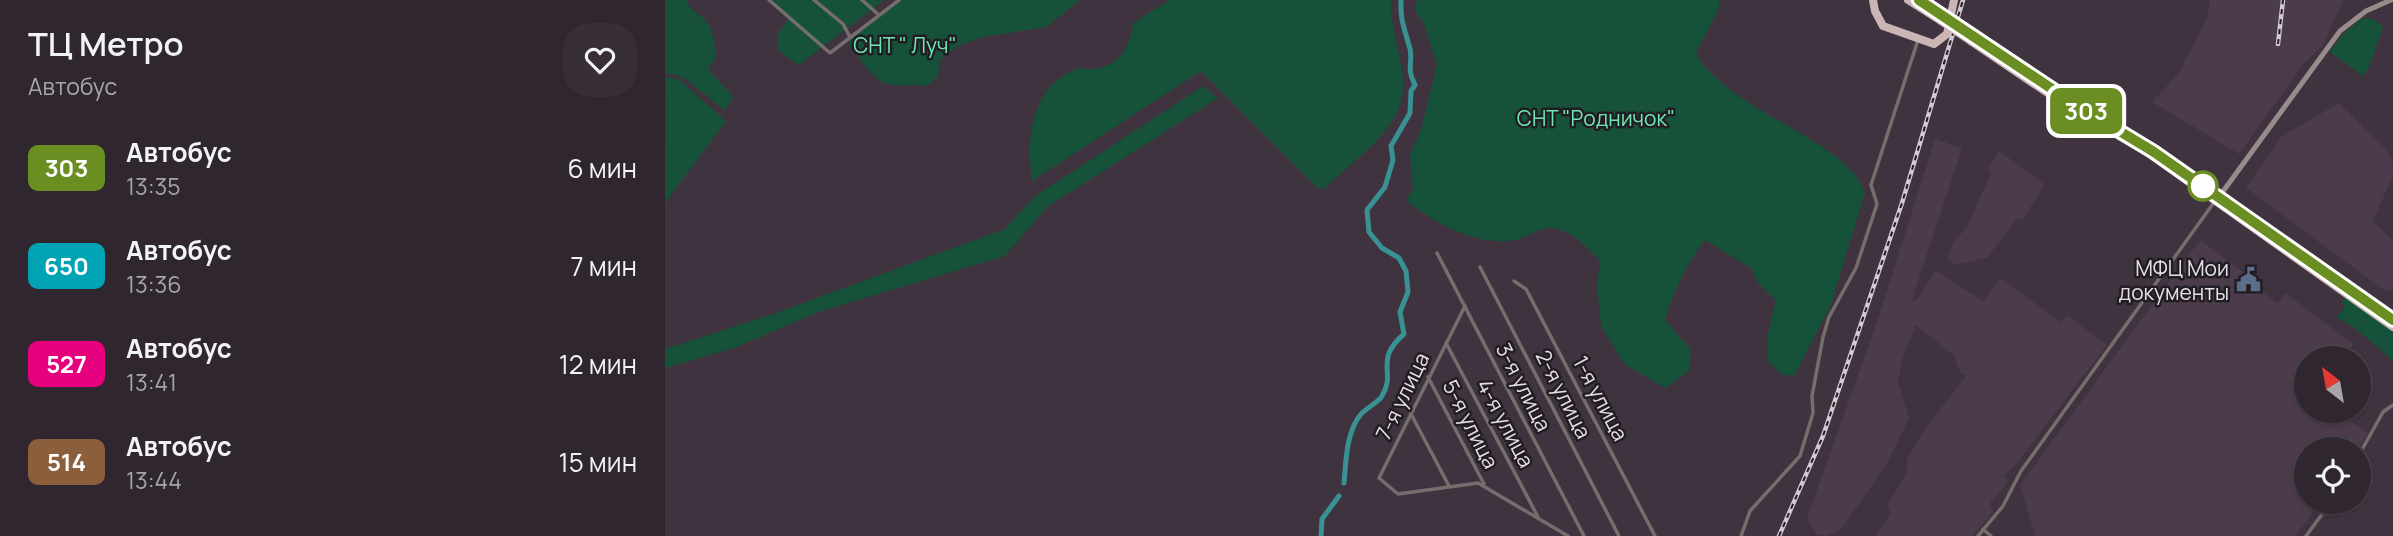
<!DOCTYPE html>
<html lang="ru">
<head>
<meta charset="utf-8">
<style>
  :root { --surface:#2f262f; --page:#372e37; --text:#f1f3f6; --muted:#a7a5aa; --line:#4a434b }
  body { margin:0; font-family:Manrope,sans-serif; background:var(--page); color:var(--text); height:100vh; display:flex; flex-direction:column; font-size:26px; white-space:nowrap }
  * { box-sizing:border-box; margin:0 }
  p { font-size:23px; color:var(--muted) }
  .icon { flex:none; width:38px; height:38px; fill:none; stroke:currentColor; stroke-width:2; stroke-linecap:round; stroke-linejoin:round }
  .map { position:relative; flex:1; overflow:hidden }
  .side { display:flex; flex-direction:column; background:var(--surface); width:665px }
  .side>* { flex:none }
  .badge { padding:0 14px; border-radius:10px; font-size:24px; line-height:46px }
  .needle { width:46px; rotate:329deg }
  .tools { position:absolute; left:1629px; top:346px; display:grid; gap:14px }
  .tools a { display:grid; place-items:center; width:77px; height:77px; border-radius:50%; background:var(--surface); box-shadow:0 2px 5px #0004,0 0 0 2px var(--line); font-size:35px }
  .map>.badge { position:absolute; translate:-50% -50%; box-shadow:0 0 0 4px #fff }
  .round { display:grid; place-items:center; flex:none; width:74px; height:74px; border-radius:28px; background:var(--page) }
  .head { display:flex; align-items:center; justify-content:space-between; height:119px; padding:0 28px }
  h1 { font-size:33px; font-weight:600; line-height:52px }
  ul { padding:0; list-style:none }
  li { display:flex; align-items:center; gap:21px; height:98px; padding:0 28px }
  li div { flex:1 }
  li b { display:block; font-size:26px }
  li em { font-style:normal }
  li .badge { min-width:77px; font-weight:700; text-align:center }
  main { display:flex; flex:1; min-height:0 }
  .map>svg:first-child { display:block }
  .built { fill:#4b3b4b }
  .green { fill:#165239 }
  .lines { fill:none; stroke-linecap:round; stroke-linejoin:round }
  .river { stroke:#399194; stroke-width:5 }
  .street { stroke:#766d6d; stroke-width:3.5 }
  .secondary { stroke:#998b8a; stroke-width:5 }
  .highway { stroke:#ccb5b5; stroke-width:8 }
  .rail-casing { stroke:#d2cad2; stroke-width:4.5 }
  .rail { stroke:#221d23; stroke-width:2; stroke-dasharray:5; stroke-linecap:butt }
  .highway-bridge { stroke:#ccb5b5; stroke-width:8 }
  .line-casing { stroke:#fff; stroke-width:16 }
  .line { stroke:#6b8e23; stroke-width:10 }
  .stop-dot { fill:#fff; stroke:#6b8e23; stroke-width:3.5 }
  .labels { text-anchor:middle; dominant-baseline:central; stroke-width:5; stroke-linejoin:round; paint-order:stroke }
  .park-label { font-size:21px; fill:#6fe6b0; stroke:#221d23 }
  .poi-label { font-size:21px; fill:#e6dee6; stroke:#221d23; text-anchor:end }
  .street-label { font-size:21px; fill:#e6dee6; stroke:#221d23 }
</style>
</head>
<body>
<main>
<section class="side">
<div class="head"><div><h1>ТЦ Метро</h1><p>Автобус</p></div><a class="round"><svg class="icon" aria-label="heart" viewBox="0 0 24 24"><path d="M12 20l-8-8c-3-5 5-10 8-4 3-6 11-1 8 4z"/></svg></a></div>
<ul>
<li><span class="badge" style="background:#6b8e23;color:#fff">303</span><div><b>Автобус</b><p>13:35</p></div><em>6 мин</em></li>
<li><span class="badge" style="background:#00a3b4;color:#fff">650</span><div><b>Автобус</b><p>13:36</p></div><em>7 мин</em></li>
<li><span class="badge" style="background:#e6007e;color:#fff">527</span><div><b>Автобус</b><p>13:41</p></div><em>12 мин</em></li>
<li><span class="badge" style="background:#8b5e3c;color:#fff">514</span><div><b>Автобус</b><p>13:44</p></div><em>15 мин</em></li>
</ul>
</section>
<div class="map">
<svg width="1728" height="536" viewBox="0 0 1728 536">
  <rect width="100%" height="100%" fill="#3f333f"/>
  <!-- built -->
  <g class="built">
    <polygon points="1545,0 1678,0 1659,44 1639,63 1574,154 1487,102 1513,74 1542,18"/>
    <polygon points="1674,103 1722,150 1728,164 1728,175 1708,222 1728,240 1728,291 1718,289 1581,188 1616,137"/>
    <polygon points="1270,139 1297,148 1247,300 1251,301 1270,270 1318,301 1336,278 1396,322 1402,315 1442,345 1348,468 1339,475 1343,483 1325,503 1328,512 1308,536 1210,536 1226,514 1222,506 1242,472 1242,459 1263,425 1301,376 1295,372 1289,356 1251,325 1237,360 1233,381 1244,418 1222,464 1177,528 1162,536 1152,535 1142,518 1212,322"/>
    <polygon points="1334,151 1380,184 1358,219 1351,220 1322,258 1289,265 1282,257 1289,241 1302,227 1326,173 1323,169"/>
    <polygon points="1535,240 1574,269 1587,279 1584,283 1613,303 1620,293 1688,344 1679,359 1642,359 1641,382 1638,386 1641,389 1642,411 1672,411 1703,434 1692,450 1642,450 1642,502 1655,502 1631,536 1370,536 1355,485"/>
  </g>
  <!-- green -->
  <g class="green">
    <path d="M0,0h21c4,11 12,12 19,20 9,9 9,25 11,37l-8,12 25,28 -8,13c-15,-9 -44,-41 -60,-36z"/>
    <polygon points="102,0 219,0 134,65 114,51 112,35 123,19"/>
    <path d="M233,0h182l-34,27 -63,10 -25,9 -18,14 -2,17 -11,9c-12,-2 -21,0 -33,-1 -21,-1 -33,-26 -45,-41v-4z"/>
    <path d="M505,0h221c-1,24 7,46 11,70 10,55 -42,83 -75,117l-8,2 -118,-118 -169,110c-7,-40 0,-98 46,-112 5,-2 11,1 16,0 24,-2 38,-24 39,-46z"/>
    <path d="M752,0h303l-3,13 -21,40c28,56 154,88 169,140l-35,114 -36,69 -13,-2 -14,-14 1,-26 8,-34 -18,-17 -6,-14 -47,-29c-18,23 -32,52 -40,80l26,30 -2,21 -24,17 -41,-24 -23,-38 -4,-40 3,-26c-14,-13 -28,-30 -49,-32 -11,-1 -24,10 -36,12 -38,7 -81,-17 -109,-40l7,-10 -3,-36 10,-21 17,-68 -13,-41 -9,-14z"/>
    <polygon points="1697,18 1709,19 1718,27 1703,70 1698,76 1665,52 1678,34"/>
    <polygon points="1,77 13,79 61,121 0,203"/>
    <polygon points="538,86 553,98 382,207 340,256 156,311 69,348 0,368 0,349 111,313 340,229 369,197"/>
    <path d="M1680,297l48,35v28c-19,-14 -36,-35 -57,-42l9,-12 -4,-3z"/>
  </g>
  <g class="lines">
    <!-- river -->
    <g class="river">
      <path d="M679,483c2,-22 2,-51 17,-69 5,-6 17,-11 21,-18 15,-24 -9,-35 22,-62l-4,-22 8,-20 -2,-21 -7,-13 -17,-10 -13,-16 -2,-22 18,-23 8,-27 -2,-14 19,-33 1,-22 4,-6c-9,-17 -2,-22 -5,-36 -5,-20 -10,-27 -9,-49"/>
      <polyline points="656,536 657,519 674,496"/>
    </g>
    <!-- street -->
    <g class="street">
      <polyline points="104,0 165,53 234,0"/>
      <polyline points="149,0 178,24 185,37"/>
      <polyline points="197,0 214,15"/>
      <polyline points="772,253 919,536"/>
      <polyline points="815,267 954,536"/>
      <polyline points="849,281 861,289 990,536"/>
      <polyline points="800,306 714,478 733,494 813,483 903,536"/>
      <polyline points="781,343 873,517"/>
      <polyline points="763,377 819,484"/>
      <polyline points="745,412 784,486"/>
      <polyline points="1694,455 1718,412 1728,405"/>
      <polyline points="1318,529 1326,536"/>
      <polyline points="1076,536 1085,511 1135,456 1148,413 1147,396 1158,337 1164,317 1191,268 1212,204 1206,185 1253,40"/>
      <polyline points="1313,536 1338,506 1356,471 1550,201"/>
      <polyline points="1641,536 1666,502"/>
    </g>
    <!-- secondary -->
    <polyline class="secondary" points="1551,201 1675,31 1701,11 1726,0"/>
    <!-- highway -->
    <g class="highway">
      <polyline points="1208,0 1210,11 1218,26 1269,44 1282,34 1289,0"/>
      <polyline points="1243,0 1276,21"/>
      <polyline points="1254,0 1279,16"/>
      <polyline points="1311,37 1410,104"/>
      <polyline points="1307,42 1393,100 1483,153 1728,327"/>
      <polyline points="1625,247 1728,320"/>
    </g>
    <defs>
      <g id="rail">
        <polyline points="1613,44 1618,0"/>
        <polyline points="1114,536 1158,436 1237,203 1298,0"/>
      </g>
    </defs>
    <!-- rail casing -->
    <use href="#rail" class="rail-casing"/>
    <!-- rail -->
    <use href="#rail" class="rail"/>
    <!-- highway-bridge -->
    <g class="highway-bridge">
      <polyline points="1279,16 1311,37"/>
      <polyline points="1276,21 1307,42"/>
    </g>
  </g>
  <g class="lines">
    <defs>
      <polyline id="line" points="1254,0 1405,101 1489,152 1728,320"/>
    </defs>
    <!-- line casing -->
    <use href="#line" class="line-casing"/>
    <!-- line -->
    <use href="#line" class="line"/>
  </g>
  <!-- icons -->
  <defs>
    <symbol id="civic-bare" viewBox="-9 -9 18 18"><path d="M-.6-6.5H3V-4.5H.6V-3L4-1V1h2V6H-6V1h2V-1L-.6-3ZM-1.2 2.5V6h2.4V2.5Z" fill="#5c6f8a" stroke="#221d23" stroke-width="2.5" paint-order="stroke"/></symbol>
  </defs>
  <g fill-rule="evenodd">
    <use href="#civic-bare" x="1566" y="262" width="35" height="35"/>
  </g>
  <!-- markers -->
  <circle class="stop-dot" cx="1538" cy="186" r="14"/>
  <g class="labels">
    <!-- park labels -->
    <g class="park-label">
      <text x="240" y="45">СНТ " Луч"</text>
      <text x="931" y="118">СНТ "Родничок"</text>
    </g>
    <!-- poi labels -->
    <g class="poi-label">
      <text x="1564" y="268">МФЦ Мои<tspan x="1564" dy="24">документы</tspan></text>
    </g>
    <!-- street labels -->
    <g class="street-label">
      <text transform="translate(859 387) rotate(63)">3-я улица</text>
      <text transform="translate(899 394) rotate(63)">2-я улица</text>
      <text transform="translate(737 396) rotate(-64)">7-я улица</text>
      <text transform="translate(936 398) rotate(62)">1-я улица</text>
      <text transform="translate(841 423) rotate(62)">4-я улица</text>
      <text transform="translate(806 424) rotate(63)">5-я улица</text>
    </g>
  </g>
</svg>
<div class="tools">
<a><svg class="needle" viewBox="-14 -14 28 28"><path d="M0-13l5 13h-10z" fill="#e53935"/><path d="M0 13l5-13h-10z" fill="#a7a5aa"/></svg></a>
<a><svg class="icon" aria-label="locate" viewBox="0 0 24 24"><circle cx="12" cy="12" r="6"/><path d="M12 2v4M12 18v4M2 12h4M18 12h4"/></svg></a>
</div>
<b class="badge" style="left:1421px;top:111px;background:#6b8e23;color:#fff">303</b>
</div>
</main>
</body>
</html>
